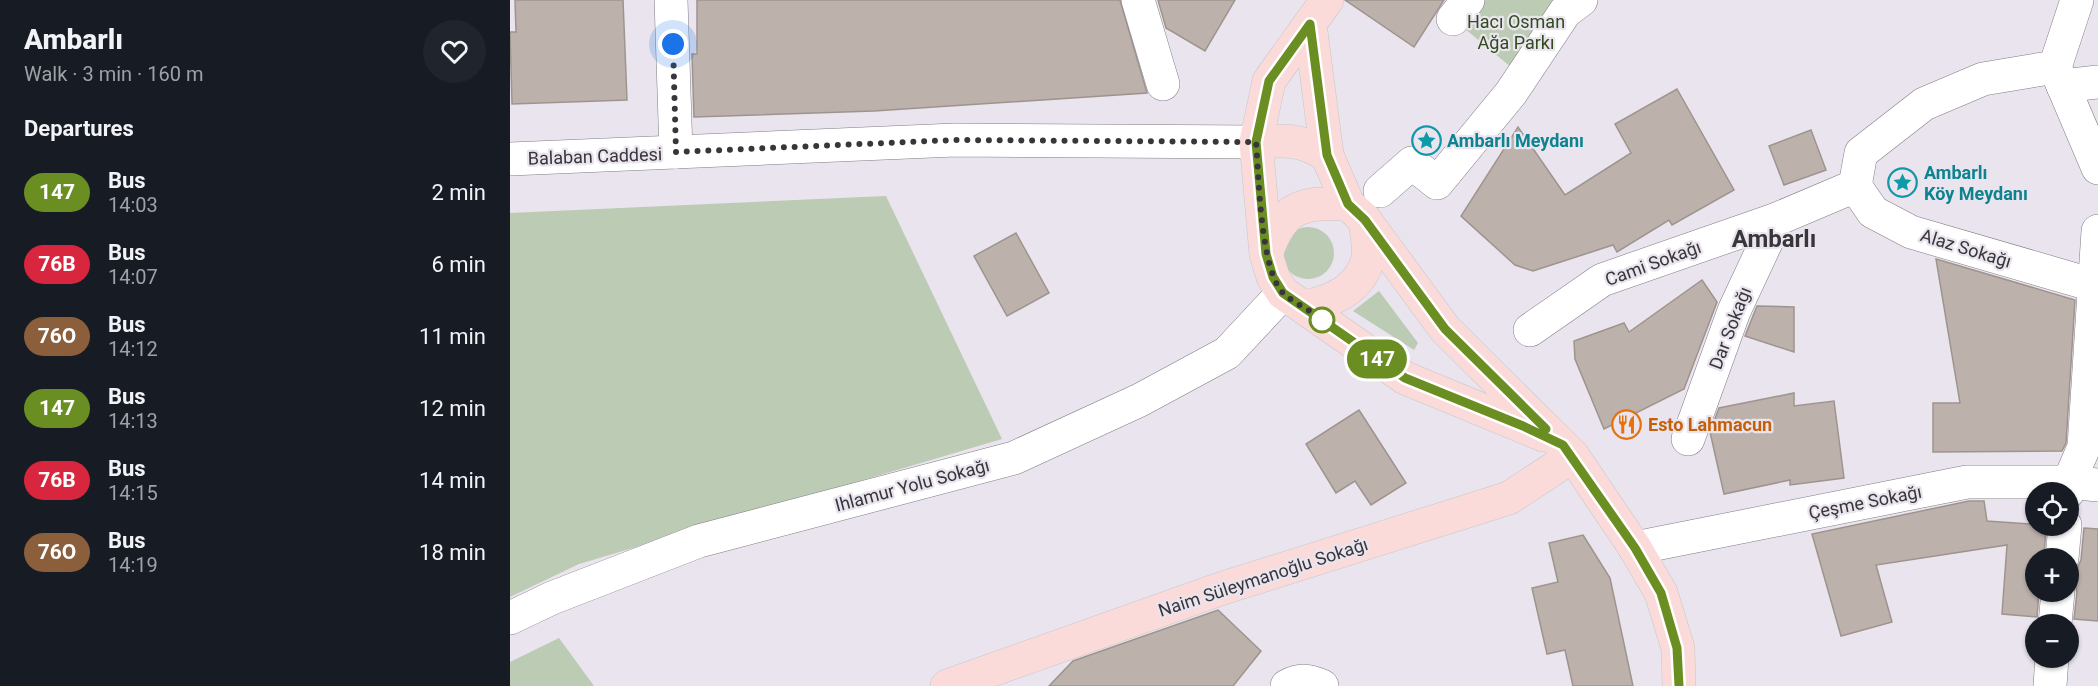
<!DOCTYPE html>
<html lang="en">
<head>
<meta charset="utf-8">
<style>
  :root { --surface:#171b24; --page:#20242c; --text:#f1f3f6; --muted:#9ea1a6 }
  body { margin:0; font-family:Roboto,sans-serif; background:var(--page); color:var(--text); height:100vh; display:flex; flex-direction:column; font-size:22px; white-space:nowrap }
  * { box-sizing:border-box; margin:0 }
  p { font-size:20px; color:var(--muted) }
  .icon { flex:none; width:33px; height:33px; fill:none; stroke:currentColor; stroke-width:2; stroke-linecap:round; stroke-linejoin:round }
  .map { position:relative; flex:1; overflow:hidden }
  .details { display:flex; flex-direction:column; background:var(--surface); width:510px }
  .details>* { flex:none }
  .badge { padding:0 12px; border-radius:20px; font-size:21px; line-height:39px }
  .buttons { position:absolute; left:1515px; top:482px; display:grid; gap:12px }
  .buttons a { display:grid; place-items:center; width:54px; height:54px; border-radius:50%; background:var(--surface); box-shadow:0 2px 4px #0004; font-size:30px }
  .you { position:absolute; width:30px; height:30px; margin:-15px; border:4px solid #fff; border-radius:50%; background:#1a73e8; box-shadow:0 0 0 9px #1a73e833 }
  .map>.badge { position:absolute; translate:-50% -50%; box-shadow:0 0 0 3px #fff }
  h2 { padding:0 24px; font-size:22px; line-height:54px }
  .round { display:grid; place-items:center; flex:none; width:63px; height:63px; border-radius:32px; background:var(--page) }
  .headline { display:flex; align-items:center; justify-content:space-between; height:102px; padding:0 24px }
  h1 { font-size:28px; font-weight:800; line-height:45px }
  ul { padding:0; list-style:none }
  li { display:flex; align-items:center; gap:18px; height:72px; padding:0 24px }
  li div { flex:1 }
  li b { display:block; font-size:22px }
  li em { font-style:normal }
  li .badge { min-width:66px; font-weight:700; text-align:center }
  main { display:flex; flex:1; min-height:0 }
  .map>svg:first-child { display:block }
  .green { fill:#bccbb4 }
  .building { fill:#bdb1ab; stroke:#9e948e; stroke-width:1.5 }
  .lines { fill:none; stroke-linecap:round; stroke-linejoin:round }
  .minor-casing { stroke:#817c85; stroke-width:34 }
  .major-casing { stroke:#c7c7c8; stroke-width:34 }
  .minor { stroke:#fff; stroke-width:33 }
  .major { stroke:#fadbda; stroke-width:33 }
  .line-casing { stroke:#fff; stroke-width:14 }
  .line { stroke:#6b8e23; stroke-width:9 }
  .walk { stroke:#38363a; stroke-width:6; stroke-dasharray:0 10.8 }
  .stop-dot { fill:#fff; stroke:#6b8e23; stroke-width:3 }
  .labels { text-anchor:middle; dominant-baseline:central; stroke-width:4.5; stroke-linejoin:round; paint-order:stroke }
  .park-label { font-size:18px; fill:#304c1c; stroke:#e9e4ee }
  .culture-label { font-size:18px; font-weight:bold; fill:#0d838f; stroke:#e9e4ee; text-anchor:start }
  .street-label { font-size:18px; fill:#38363a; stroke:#e9e4ee }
  .food-label { font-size:18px; font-weight:bold; fill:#c56008; stroke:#e9e4ee; text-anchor:start }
  .district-label { font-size:24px; font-weight:bold; fill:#38363a; stroke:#e9e4ee }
</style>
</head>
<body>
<main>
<section class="details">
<div class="headline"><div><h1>Ambarlı</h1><p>Walk · 3 min · 160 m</p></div><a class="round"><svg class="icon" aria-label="heart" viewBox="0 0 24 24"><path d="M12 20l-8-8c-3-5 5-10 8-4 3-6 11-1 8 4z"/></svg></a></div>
<h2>Departures</h2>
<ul>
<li><span class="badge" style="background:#6b8e23;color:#fff">147</span><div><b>Bus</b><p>14:03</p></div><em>2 min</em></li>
<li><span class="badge" style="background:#d7263d;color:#fff">76B</span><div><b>Bus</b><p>14:07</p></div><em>6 min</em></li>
<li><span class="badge" style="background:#8b5e3c;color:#fff">76O</span><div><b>Bus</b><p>14:12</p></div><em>11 min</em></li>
<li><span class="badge" style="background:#6b8e23;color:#fff">147</span><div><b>Bus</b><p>14:13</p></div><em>12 min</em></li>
<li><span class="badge" style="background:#d7263d;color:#fff">76B</span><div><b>Bus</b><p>14:15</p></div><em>14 min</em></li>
<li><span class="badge" style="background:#8b5e3c;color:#fff">76O</span><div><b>Bus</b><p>14:19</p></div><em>18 min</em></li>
</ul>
</section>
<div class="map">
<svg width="1588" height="686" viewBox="0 0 1588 686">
  <rect width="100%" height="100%" fill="#e9e4ee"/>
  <!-- green -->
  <g class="green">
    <polygon points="958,0 1071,0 1013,77 943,19"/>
    <polygon points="376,196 492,439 69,564 0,597 0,213"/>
    <circle cx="798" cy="253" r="26"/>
    <polygon points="869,291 908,343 904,350 843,311"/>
    <polygon points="49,638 84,686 0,686 0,662"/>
  </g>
  <!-- building -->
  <g class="building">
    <polygon points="5,0 113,0 117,100 2,104 0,32 6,32"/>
    <polygon points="187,0 610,0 637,93 364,111 184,117 182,54 187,54"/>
    <polygon points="648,0 725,0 695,51 656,28"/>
    <polygon points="835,0 934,0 904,47"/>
    <polygon points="1167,89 1224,190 1162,225 1159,220 1107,252 1103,245 1023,271 1005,265 951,216 1008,127 1055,195 1121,153 1105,124"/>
    <polygon points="1301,130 1316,170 1274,185 1259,146"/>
    <polygon points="506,233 539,293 497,316 464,256"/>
    <polygon points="1426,259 1565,300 1556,443 1552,451 1423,452 1423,403 1450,403"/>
    <polygon points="1192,280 1207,302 1174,389 1094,429 1065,359 1064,341 1114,323 1119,332"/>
    <polygon points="1247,306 1284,307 1284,352 1235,336"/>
    <polygon points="1284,393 1284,406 1324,401 1334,478 1280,485 1280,480 1214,494 1200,432 1209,408"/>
    <polygon points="849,410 896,483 861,505 845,481 826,493 796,444"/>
    <polygon points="1459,501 1474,501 1477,521 1536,525 1534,558 1526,558 1526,591 1529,591 1527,617 1492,614 1497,545 1366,565 1382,622 1331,636 1302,534"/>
    <polygon points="1574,528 1588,529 1588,621 1564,619 1567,592 1565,583 1558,575 1567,569 1571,560"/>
    <polygon points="1073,535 1100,578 1123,686 1063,686 1055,650 1037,654 1022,588 1048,582 1039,543"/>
    <polygon points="708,610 751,651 723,686 539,686 563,661"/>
  </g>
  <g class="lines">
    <defs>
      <g id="minor">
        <polyline points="161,0 166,152"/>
        <polyline points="628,0 653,84"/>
        <polyline points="1567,0 1545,67 1588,168"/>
        <polyline points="943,19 958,0"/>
        <polyline points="1553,86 1588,82"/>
        <polyline points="0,159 445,140 746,142"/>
        <polyline points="1345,186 1363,212 1401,232 1583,285"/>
        <polyline points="1345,186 1351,153 1414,104 1473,79 1545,67"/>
        <polyline points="870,191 902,163 927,183 1001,93 1055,12 1071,0"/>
        <polyline points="1020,330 1092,280 1267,219 1345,186"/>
        <polyline points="1178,439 1224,311 1267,219"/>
        <polyline points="1558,492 1559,482 1574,447 1588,231"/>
        <polyline points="1125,548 1457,482 1559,482 1588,485"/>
        <polyline points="1552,558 1555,525"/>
        <polyline points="0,618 42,598 189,541 504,458 630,400 717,353 773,293"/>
        <polyline points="1545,624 1548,591"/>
        <path d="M777,686c13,-7 22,-6 35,0"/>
        <polyline points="1540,686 1542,657"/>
      </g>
      <g id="major">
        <polyline points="817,0 759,81 746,142 756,254 763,277 773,293 895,378 1033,435"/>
        <polyline points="800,24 817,155 838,204 855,220 935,329 1063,456 1125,548 1151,593 1168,648 1169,686"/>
        <path d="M746,142c30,-2 44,-3 71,13"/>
        <path d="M756,254c17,-48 34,-52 82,-50"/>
        <path d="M795,307c28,-6 56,-18 63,-49 2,-11 -2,-26 -3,-38"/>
        <polyline points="437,686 713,588 999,498 1063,456"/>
      </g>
    </defs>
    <!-- minor casing -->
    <use href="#minor" class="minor-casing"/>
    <!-- major casing -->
    <use href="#major" class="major-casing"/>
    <!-- minor -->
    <use href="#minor" class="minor"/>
    <!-- major -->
    <use href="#major" class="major"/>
  </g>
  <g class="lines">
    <defs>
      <polyline id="line" points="1036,429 935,329 855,220 838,204 817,155 800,24 759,81 746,142 756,254 763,277 773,293 895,378 1013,426 1053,445 1125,548 1151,593 1167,648 1169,686"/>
    </defs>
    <!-- line casing -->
    <use href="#line" class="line-casing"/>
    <!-- line -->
    <use href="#line" class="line"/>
    <!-- walk -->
    <path class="walk" d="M163,44l3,108 279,-12 301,2c3,34 4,130 28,152 11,10 27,16 38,26"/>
  </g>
  <!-- icons -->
  <defs>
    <symbol id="sight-ring" viewBox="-11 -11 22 22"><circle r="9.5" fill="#e9e4ee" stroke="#0f9aa8" stroke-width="1.5"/><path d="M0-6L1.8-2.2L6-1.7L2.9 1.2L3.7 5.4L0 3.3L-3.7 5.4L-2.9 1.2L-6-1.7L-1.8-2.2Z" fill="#0f9aa8"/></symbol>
    <symbol id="restaurant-ring" viewBox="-11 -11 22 22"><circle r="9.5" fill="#e9e4ee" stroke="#e8710a" stroke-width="1.5"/><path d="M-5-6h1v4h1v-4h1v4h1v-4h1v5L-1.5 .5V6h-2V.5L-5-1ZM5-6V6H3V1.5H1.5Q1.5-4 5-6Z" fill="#e8710a"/></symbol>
  </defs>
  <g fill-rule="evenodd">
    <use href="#sight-ring" x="900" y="124" width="33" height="33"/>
    <use href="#sight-ring" x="1376" y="166" width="33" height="33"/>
    <use href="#restaurant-ring" x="1100" y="408" width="33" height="33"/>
  </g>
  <!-- markers -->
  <circle class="stop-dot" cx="812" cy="320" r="12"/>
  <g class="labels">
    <!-- park labels -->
    <g class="park-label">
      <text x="1006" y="21">Hacı Osman<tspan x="1006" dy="21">Ağa Parkı</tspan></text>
    </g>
    <!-- culture labels -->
    <g class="culture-label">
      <text x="937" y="140">Ambarlı Meydanı</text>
      <text x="1414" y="172">Ambarlı<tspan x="1414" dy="21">Köy Meydanı</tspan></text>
    </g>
    <!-- street labels -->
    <g class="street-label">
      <text transform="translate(85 156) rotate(-2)">Balaban Caddesi</text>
      <text transform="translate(1456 248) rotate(17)">Alaz Sokağı</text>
      <text transform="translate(1143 263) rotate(-20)">Cami Sokağı</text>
      <text transform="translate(1220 328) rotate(-69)">Dar Sokağı</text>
      <text transform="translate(402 485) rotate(-15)">Ihlamur Yolu Sokağı</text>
      <text transform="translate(1355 502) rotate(-11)">Çeşme Sokağı</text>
      <text transform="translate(753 577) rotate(-18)">Naim Süleymanoğlu Sokağı</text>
    </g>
    <!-- food labels -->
    <g class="food-label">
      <text x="1138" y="424">Esto Lahmacun</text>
    </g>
    <!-- district labels -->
    <g class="district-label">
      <text x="1264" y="239">Ambarlı</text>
    </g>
  </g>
</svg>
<div class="buttons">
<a><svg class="icon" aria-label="locate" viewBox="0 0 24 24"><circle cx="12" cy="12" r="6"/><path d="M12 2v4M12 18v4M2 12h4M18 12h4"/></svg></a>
<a>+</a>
<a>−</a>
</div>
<div class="you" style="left:163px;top:44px"></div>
<b class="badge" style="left:867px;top:359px;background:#6b8e23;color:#fff">147</b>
</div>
</main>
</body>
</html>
